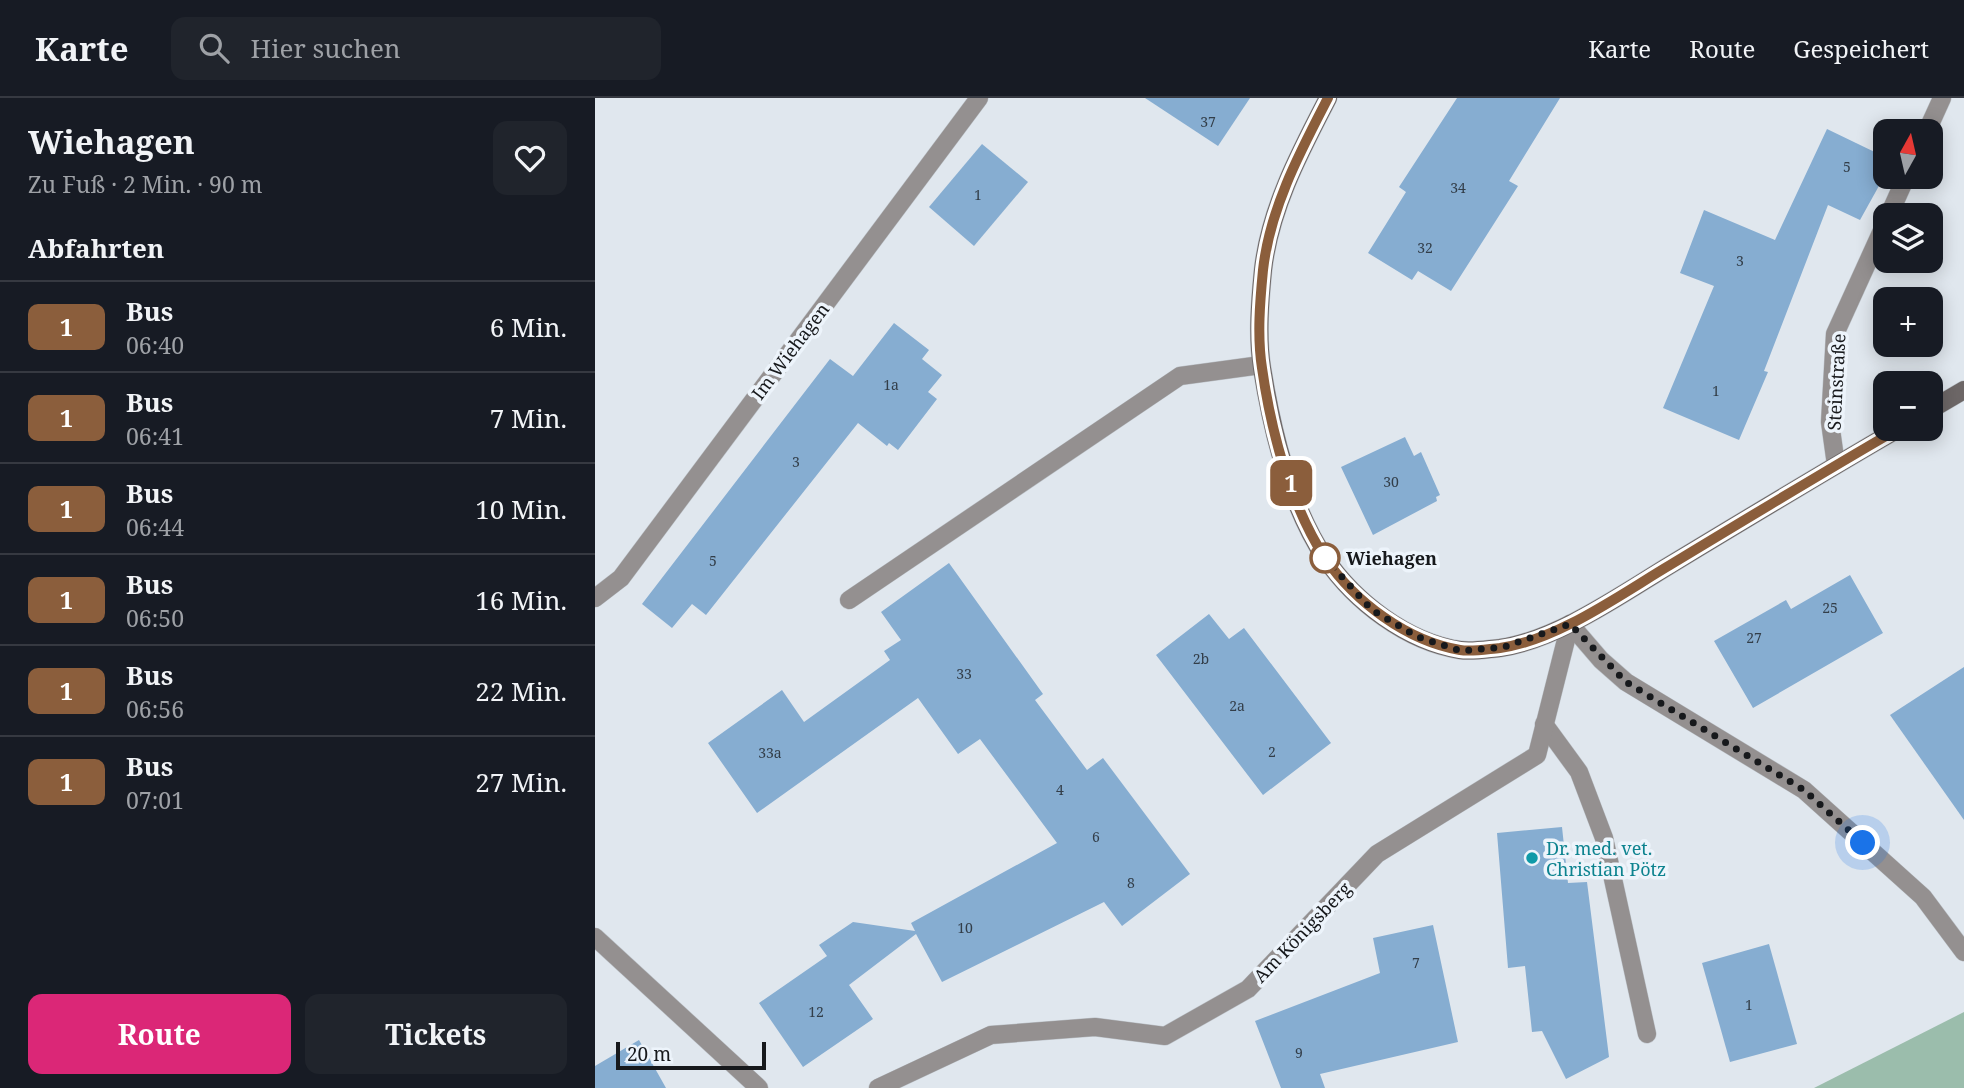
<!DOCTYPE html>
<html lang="de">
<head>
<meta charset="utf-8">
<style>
  :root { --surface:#171b24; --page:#20242c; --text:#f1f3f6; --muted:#9ea1a6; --line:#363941; --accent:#db2777 }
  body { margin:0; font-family:"Noto Serif",serif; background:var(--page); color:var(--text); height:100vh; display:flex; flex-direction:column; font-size:26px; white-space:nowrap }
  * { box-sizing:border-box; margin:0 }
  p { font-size:23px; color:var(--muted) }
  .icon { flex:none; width:38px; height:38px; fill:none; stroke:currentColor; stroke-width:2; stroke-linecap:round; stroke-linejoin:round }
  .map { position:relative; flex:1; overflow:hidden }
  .panel { display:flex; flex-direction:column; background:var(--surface); width:595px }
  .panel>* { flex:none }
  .badge { padding:0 14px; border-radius:10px; font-size:24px; line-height:46px }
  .needle { width:46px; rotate:8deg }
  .fabs { position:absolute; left:1278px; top:21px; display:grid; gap:14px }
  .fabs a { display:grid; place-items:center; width:70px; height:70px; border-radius:14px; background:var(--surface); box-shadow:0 4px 18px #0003; font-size:35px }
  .scale { position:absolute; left:21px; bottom:18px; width:150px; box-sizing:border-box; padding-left:7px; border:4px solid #17191c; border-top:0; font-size:19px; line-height:24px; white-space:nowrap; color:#17191c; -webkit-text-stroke:5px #edf4fb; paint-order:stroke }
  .you { position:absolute; width:35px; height:35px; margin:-18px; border:5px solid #fff; border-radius:50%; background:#1a73e8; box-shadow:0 0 0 10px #1a73e833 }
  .map>.badge { position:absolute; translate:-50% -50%; box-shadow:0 0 0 4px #fff }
  h2 { padding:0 28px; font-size:26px; line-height:63px }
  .round { display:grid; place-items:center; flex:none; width:74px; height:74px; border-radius:14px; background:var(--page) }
  .head { display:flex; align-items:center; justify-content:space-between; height:119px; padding:0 28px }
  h1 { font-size:33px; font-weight:700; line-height:52px }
  .primary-button { display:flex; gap:14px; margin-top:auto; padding:14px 28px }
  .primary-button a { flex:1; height:80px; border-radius:14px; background:var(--accent); color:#fff; font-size:28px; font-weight:700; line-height:80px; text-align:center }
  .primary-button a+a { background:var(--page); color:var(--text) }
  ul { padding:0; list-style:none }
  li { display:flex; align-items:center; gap:21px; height:91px; padding:0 28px; border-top:2px solid var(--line) }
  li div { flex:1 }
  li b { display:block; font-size:26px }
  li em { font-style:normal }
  li .badge { min-width:77px; font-weight:700; text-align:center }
  header { display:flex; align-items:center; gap:42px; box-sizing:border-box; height:98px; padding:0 35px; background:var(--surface); border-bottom:2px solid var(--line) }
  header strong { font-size:33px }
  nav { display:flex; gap:38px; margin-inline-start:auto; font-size:24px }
  .search { width:490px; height:63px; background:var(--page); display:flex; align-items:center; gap:18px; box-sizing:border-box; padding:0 24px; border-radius:14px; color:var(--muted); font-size:26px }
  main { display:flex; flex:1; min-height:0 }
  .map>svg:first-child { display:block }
  .green { fill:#9bbdac }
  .building { fill:#86add1 }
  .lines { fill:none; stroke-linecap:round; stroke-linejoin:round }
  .service-casing { stroke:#bcc2c8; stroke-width:19 }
  .minor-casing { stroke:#bcc2c8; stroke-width:19 }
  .tertiary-casing { stroke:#bcc2c8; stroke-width:19 }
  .secondary-casing { stroke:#bcc2c8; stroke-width:19 }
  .service { stroke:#949090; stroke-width:18 }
  .minor { stroke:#949090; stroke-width:18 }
  .tertiary { stroke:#949090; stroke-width:18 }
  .secondary { stroke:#6d6767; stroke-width:18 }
  .line-casing { stroke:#fff; stroke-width:16 }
  .line { stroke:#8b5e3c; stroke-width:10 }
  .walk { stroke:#17191c; stroke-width:7; stroke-dasharray:0 12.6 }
  .stop-dot { fill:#fff; stroke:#8b5e3c; stroke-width:3.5 }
  .culture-dot { fill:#0f9aa8; stroke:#edf4fb; stroke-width:2.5 }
  .labels { text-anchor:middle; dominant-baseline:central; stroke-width:7; stroke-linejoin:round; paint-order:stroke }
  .number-label { font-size:14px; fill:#333e49 }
  .street-label { font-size:18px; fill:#17191c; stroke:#edf4fb }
  .stop-label { font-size:18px; font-weight:bold; fill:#17191c; stroke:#edf4fb; text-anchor:start }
  .culture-label { font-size:18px; fill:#0d838f; stroke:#edf4fb; text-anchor:start }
</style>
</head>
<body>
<header>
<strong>Karte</strong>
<div class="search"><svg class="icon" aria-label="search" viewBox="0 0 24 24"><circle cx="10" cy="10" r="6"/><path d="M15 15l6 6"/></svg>Hier suchen</div>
<nav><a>Karte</a><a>Route</a><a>Gespeichert</a></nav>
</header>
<main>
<section class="panel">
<div class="head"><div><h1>Wiehagen</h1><p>Zu Fuß · 2 Min. · 90 m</p></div><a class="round"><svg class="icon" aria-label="heart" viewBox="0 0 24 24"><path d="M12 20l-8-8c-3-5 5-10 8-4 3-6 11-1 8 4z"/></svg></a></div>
<h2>Abfahrten</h2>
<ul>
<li><span class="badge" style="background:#8b5e3c;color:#fff">1</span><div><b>Bus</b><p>06:40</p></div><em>6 Min.</em></li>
<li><span class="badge" style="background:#8b5e3c;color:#fff">1</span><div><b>Bus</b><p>06:41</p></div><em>7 Min.</em></li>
<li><span class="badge" style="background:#8b5e3c;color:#fff">1</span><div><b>Bus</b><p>06:44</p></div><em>10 Min.</em></li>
<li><span class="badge" style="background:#8b5e3c;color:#fff">1</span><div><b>Bus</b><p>06:50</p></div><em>16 Min.</em></li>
<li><span class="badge" style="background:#8b5e3c;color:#fff">1</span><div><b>Bus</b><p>06:56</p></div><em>22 Min.</em></li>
<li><span class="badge" style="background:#8b5e3c;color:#fff">1</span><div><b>Bus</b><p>07:01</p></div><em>27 Min.</em></li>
</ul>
<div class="primary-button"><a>Route</a><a>Tickets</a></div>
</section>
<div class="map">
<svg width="1369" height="990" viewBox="0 0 1369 990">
  <rect width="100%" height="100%" fill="#e0e7ee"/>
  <!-- green -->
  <polygon class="green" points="1369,914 1369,990 1219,990"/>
  <!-- building -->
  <g class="building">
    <polygon points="550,0 655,0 623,48"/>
    <polygon points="862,0 965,0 914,83 923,88 856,193 823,173 817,182 773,155 811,94 804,89"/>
    <polygon points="1232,31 1290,59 1290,77 1265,122 1233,107 1169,273 1173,274 1144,342 1068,310 1119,188 1085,175 1109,112 1180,142"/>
    <polygon points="387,46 433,84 379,148 334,109"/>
    <polygon points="299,225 334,252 327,261 347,277 333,294 342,301 303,352 294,345 292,348 263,325 111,517 97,506 77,530 47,506 235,261 258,278"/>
    <polygon points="810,339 819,358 826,354 845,397 841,399 842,403 778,437 746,369"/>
    <polygon points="354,465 448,596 440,602 492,672 508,660 595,776 527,828 509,804 347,884 321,836 254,887 278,921 208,969 164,905 232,858 224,847 258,824 320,833 316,825 462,745 385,641 363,656 323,600 162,715 113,645 187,592 209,624 295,562 289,553 306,542 286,514"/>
    <polygon points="1255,477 1288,535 1158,610 1119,543 1191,502 1196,511"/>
    <polygon points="614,516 634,541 649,530 736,645 668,697 561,557"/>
    <polygon points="1369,569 1369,722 1295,617"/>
    <polygon points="967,729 973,785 992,784 1014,959 971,981 947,933 937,934 930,868 913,870 902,735"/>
    <polygon points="838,827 863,944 725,976 730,990 686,990 660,923 785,875 778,840"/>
    <polygon points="1174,846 1202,946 1135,964 1107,865"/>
    <polygon points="44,942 71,990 0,990 0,968"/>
  </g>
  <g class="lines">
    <defs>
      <g id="service">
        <polyline points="254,502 585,278 666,267"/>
        <polyline points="949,626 984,674 1009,740 1052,936"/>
      </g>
      <g id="minor">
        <polyline points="1332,33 1347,0"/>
        <polyline points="1294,117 1311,79"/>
        <polyline points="1241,367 1235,324 1240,236 1290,126"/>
        <polyline points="0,500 26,480 384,0"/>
        <polyline points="0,839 164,990"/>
        <polyline points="283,990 396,937 500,929 570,938 653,891 782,756 942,657 975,526"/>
      </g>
      <polyline id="tertiary" points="975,526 1006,562 1031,584 1209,692 1328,799 1369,854"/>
      <g id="secondary">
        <path d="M733,0c-28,54 -58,110 -65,172 -3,31 -6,66 -1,98 10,63 27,136 63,190 30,44 82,84 135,92 12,2 28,-1 40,-2 57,-8 122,-54 170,-83 76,-46 152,-92 228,-136"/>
        <polyline points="1335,312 1369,292"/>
      </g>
    </defs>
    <!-- service casing -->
    <use href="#service" class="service-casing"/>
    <!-- minor casing -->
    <use href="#minor" class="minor-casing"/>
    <!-- tertiary casing -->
    <use href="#tertiary" class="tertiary-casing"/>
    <!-- secondary casing -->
    <use href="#secondary" class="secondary-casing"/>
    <!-- service -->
    <use href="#service" class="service"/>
    <!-- minor -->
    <use href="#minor" class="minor"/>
    <!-- tertiary -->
    <use href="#tertiary" class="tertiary"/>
    <!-- secondary -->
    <use href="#secondary" class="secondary"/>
  </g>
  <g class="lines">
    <defs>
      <path id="line" d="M733,0c-28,54 -58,110 -65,172 -3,31 -6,66 -1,98 9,63 28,136 63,190 30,44 82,83 135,92 12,2 28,-1 40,-2 58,-8 121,-54 170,-83 76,-46 152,-92 228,-136"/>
    </defs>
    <!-- line casing -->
    <use href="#line" class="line-casing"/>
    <!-- line -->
    <use href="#line" class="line"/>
    <!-- walk -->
    <polyline class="walk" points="730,460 777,512 823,539 866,553 909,549 975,526 1031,584 1209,692 1268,745"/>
  </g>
  <!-- markers -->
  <circle class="stop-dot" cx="730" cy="460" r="14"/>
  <circle class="culture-dot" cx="937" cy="760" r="7"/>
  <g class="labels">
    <!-- number labels -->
    <g class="number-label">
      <text x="613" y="23">37</text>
      <text x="1252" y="68">5</text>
      <text x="863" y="89">34</text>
      <text x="383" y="96">1</text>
      <text x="830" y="149">32</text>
      <text x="1145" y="162">3</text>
      <text x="296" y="286">1a</text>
      <text x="1121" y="292">1</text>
      <text x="201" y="363">3</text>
      <text x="796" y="383">30</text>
      <text x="118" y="462">5</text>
      <text x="1235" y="509">25</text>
      <text x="1159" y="539">27</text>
      <text x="606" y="560">2b</text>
      <text x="369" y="575">33</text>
      <text x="642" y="607">2a</text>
      <text x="677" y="653">2</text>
      <text x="175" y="654">33a</text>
      <text x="465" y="691">4</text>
      <text x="501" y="738">6</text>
      <text x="536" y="784">8</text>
      <text x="370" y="829">10</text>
      <text x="821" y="864">7</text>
      <text x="1154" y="906">1</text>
      <text x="221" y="913">12</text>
      <text x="704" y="954">9</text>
    </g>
    <!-- street labels -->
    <g class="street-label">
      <text transform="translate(195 253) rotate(-53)">Im Wiehagen</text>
      <text transform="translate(1241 284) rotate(-87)">Steinstraße</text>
      <text transform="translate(707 834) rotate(-46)">Am Königsberg</text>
    </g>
    <!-- stop labels -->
    <g class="stop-label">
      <text x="751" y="460">Wiehagen</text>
    </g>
    <!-- culture labels -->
    <g class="culture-label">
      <text x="951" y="750">Dr. med. vet.<tspan x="951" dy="21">Christian Pötz</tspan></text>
    </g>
  </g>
</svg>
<div class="fabs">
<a><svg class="needle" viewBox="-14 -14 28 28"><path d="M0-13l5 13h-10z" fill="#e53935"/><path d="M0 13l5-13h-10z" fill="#9ea1a6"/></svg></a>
<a><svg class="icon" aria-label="layers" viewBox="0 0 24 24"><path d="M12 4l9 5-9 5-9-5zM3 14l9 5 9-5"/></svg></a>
<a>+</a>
<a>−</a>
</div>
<div class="scale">20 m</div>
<div class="you" style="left:1268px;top:745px"></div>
<b class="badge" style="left:696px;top:385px;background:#8b5e3c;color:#fff">1</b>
</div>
</main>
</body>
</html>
